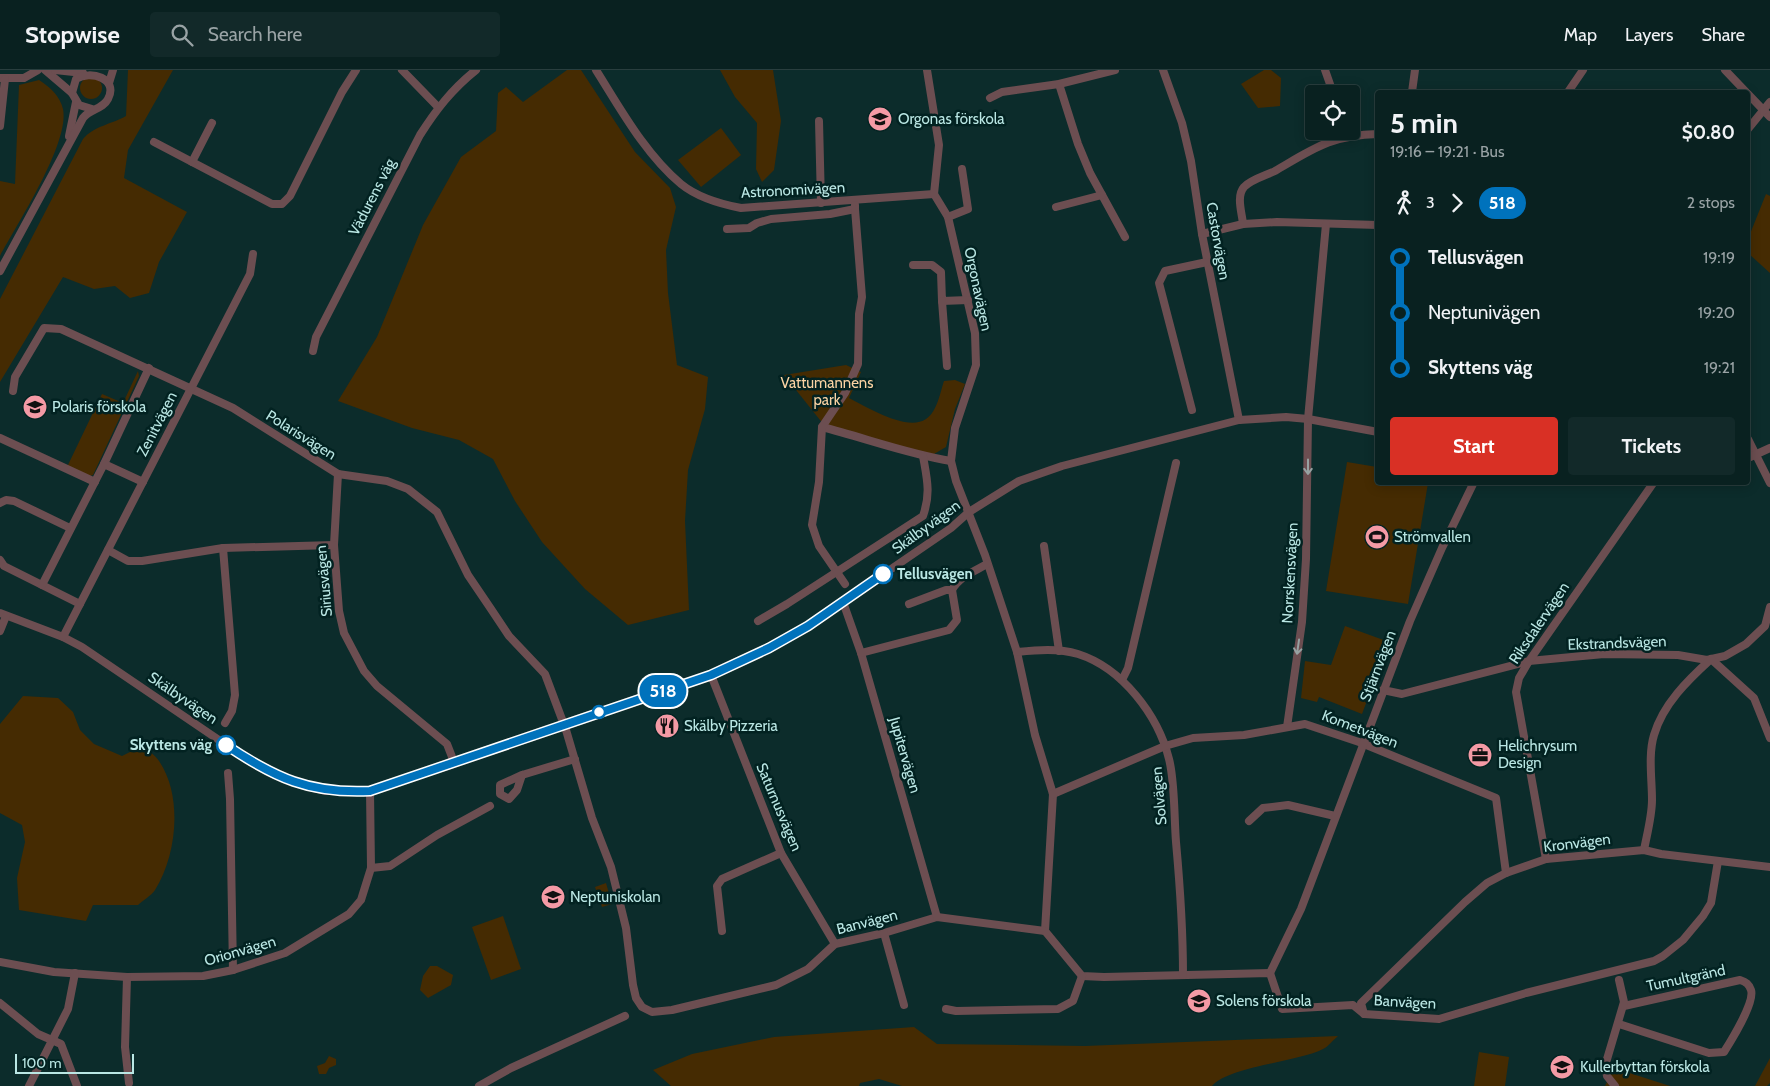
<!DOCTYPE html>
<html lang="en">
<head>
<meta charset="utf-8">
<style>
  :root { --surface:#092120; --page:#122929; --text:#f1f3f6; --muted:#99a3a5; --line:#293e3e; --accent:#d93025 }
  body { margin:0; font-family:Cabin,sans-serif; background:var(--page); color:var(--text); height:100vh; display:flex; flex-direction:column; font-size:19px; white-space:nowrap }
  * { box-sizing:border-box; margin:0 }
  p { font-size:16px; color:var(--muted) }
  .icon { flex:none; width:28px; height:28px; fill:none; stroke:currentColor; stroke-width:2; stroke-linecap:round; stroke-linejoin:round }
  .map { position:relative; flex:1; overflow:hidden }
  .drawer { position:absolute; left:1375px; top:20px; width:375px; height:395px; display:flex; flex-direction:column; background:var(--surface); border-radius:5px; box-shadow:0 2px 12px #0003,0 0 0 1px var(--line) }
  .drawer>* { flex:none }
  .badge { padding:0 10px; border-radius:16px; font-size:18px; line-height:32px }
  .controls { position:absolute; left:1305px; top:15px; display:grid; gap:10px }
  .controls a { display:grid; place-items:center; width:55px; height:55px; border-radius:5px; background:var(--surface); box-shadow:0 2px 12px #0003,0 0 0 1px var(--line); font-size:25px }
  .scale { position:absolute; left:15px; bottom:12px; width:119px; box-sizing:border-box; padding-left:5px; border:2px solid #bae7e4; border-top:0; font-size:14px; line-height:18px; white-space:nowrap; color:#bae7e4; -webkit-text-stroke:4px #022221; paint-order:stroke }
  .map>.badge { position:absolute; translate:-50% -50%; box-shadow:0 0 0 2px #fff }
  .legs { display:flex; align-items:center; gap:8px; height:55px; padding:0 15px; font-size:16px }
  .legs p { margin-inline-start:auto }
  .head { display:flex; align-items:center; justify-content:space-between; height:85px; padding:0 15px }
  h1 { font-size:28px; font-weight:700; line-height:38px }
  .cta { display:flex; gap:10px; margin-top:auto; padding:10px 15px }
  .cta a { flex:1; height:58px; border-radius:5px; background:var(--accent); color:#fff; font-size:20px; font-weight:700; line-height:58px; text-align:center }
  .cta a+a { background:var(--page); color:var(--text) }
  ul { padding:0 15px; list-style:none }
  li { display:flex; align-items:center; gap:18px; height:55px; font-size:19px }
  li i { display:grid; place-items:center; width:8px; height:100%; margin:0 6px; background:currentColor }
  li i::after { content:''; width:12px; height:12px; margin:-6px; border:4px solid; border-radius:50%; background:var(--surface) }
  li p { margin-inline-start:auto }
  li:first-child i { background:linear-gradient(#0000 50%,currentColor 0) }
  li:last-child i { background:linear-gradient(currentColor 50%,#0000 0) }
  header { display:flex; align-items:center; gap:30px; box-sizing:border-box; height:70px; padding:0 25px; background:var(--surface); border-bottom:1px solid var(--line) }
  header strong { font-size:24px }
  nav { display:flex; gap:28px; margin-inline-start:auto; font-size:18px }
  .search { width:350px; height:45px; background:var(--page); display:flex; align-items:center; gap:12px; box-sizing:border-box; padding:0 18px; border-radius:5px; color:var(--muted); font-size:19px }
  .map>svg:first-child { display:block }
  .green { fill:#452b02 }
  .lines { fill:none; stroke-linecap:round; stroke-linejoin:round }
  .minor { stroke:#6c4e51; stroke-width:8 }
  .oneway { stroke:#97a2a2 }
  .line-1-casing { stroke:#fff; stroke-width:11 }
  .line-1 { stroke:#0072bc; stroke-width:8 }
  .stop-1-dot { fill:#fff; stroke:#0072bc; stroke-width:2.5 }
  .labels { text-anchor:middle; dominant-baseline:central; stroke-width:5; stroke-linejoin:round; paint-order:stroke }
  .poi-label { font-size:15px; fill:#bae7e4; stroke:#022221; text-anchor:start }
  .street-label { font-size:15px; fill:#bae7e4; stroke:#022221 }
  .park-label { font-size:15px; fill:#fad3a3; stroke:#022221 }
  .stop-label { font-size:15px; font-weight:bold; fill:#bae7e4; stroke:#022221; text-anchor:start }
</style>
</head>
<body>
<header>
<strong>Stopwise</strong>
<div class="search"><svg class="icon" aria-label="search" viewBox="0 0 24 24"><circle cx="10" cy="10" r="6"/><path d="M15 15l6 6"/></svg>Search here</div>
<nav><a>Map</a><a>Layers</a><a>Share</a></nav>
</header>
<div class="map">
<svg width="1770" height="1016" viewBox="0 0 1770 1016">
  <rect width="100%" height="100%" fill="#0c2c2b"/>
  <!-- green -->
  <g class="green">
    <path d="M128,0h45l-45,80 -4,28 63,34 -28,50 -10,31 -19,5 -15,-12 -21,3 -31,-12 -63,105v-83l83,-160c11,-13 29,-15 43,-23z"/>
    <polygon points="567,0 581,0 635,82 670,118 676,137 666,180 668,223 677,295 708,307 705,339 688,400 685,451 689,540 628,555 585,519 542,472 515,431 493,389 459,370 412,358 338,331 377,267 423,155 461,87 496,61 498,23 506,17 523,32"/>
    <polygon points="720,0 773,0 781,51 774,100 762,112 756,99 757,53 735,27"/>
    <polygon points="1264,0 1271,0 1281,8 1280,36 1258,38 1241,14"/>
    <circle cx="91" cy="18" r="11"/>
    <path d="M39,10c11,7 21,16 24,29 7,34 -46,115 -63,147v-75l15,3 4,-99z"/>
    <polygon points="721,58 741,85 701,117 678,90"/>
    <polygon points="1766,124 1770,126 1770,203 1748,183 1748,169"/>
    <path d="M846,295l15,7 -12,26c18,9 58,34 77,21 11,-7 14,-26 18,-38l11,-1 10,4 -10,25 -9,38 -12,7 -11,-1 -99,-28 -40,-50z"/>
    <polygon points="138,301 139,306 93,405 87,407 67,397 102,324 123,333"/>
    <polygon points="1347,392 1377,397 1378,412 1428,413 1408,534 1326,521"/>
    <polygon points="1345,556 1389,572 1362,644 1319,627 1317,632 1301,628 1305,591 1331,595"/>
    <path d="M23,626l35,2 15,14 7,18 14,14 28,12 20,-10c6,4 13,9 17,15 24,35 18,94 -4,129 -4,6 -12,10 -17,15h-45l-7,16 -67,-11 -2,-32 8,-36 -3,-17 -22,-12v-89z"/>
    <polygon points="606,813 612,834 602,837 595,817"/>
    <polygon points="503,846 521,899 491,910 472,857"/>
    <polygon points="430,896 437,896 453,905 451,915 428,928 420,920 423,906"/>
    <path d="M914,957l23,17 148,2 253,-10c-5,4 -10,11 -15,13 -25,13 -94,17 -111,37h-310l-23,-7 -19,4 -1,3h-188l-18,-16 39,-16 82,-17z"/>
    <polygon points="1479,982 1509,987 1505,1016 1474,1016"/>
    <polygon points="329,986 336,989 336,995 329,998 326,1004 319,1004 317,996 325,993"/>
    <polygon points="1770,988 1770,1013 1767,1016 1755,1016"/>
    <polygon points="1614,998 1670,1016 1605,1016"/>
  </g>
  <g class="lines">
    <!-- minor -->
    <g class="minor">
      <polyline points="45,0 72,23"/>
      <polyline points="55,0 83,3"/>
      <polyline points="402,0 438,37"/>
      <path d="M596,0c24,38 49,84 85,114 16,13 39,20 60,24l193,-14"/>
      <polyline points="927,0 939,75 934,124 948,147 975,263 976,295 955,358 951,391 956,411 985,485 1017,582 1035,665 1053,724 1045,861"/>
      <polyline points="1163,0 1182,53 1191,91 1202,164 1239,350"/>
      <polyline points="1325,0 1331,17"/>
      <polyline points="1725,0 1746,22"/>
      <polyline points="0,8 24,8 38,0"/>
      <polyline points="109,13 113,0"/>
      <polyline points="1059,14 1078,74 1090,103 1125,167"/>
      <polyline points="1412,22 1415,0"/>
      <polyline points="1568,22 1583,0"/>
      <polyline points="1748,24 1770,47"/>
      <polyline points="990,28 1002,22 1059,14 1115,0"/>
      <polyline points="819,51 821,133"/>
      <polyline points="0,56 5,9"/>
      <polyline points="1748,59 1770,32"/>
      <polyline points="69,66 76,32"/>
      <polyline points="154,72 272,134 282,134 290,126 342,22 356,0"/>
      <polyline points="192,92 212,53"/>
      <polyline points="1056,137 1102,125"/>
      <polyline points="948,147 968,139 962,99"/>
      <path d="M1243,154c-1,-11 -7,-28 1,-37 8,-8 21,-11 31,-16 38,-22 56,-36 103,-37"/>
      <polyline points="727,159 749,158 757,153 771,149 830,144 855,139 855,135"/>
      <polyline points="1202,164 1243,154 1277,152 1378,155"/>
      <polyline points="913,195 932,195 941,202 942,231 968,230"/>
      <path d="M0,201l83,-153c7,-9 20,-9 25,-19 11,-21 -18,-29 -32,-20l-4,14 7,12 13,4"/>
      <polyline points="942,231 947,296"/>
      <path d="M313,281l3,-14 104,-202c16,-25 32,-46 56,-65"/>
      <polyline points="13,321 15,307 44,258 61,259 233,338 338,404 387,411 408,419 437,442 468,505 491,539 509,566 545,604 566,660 592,748 611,797 626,858 633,915 636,928 642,937 652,942 672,940 776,915 808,899 835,874 884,863 937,847 1045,861 1082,906 1104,907 1270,903 1282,939 1353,935 1364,944 1439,949 1526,923 1654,891 1663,886 1683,870 1703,846 1711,833 1718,791"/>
      <polyline points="1192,340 1159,213 1165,201 1207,192"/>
      <path d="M822,357c43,11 86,27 129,34"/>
      <polyline points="0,368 95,412"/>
      <polyline points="1748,369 1770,413"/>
      <polyline points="1748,388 1770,378"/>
      <polyline points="104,394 149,298"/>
      <polyline points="338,404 334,475 339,541 344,563 364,601 377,616 447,674 454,692"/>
      <polyline points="0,433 6,430 14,431 70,458"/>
      <polyline points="1044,476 1059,581"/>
      <polyline points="223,478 235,625 232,641 225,653"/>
      <polyline points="108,480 128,491 142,491 223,478 334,475"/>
      <polyline points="0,490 4,496 80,534"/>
      <polyline points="845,514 819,476 812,455 819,412 822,357 845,323 858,294 859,244 862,227 855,139"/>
      <polyline points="42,515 104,394 143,412"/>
      <polyline points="843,532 861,583 937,847"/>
      <polyline points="909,534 946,520 952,520"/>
      <polyline points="0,543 63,567 82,577 238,683 279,706 302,715 326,721 370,721 711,605 769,579 808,556 951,458 969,442 1019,411 1062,396 1239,350 1286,347 1308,349 1378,362"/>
      <path d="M758,551l29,-17 136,-88c8,-23 4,-37 0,-60"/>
      <polyline points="0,561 6,546"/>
      <polyline points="63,567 250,204 253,184"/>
      <path d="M1017,582c20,-2 41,-4 61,2 44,14 80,61 91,105 6,23 5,58 7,83 4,44 7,88 7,133"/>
      <path d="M861,583l88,-23 8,-10 -5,-30c7,-13 23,-19 35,-26"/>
      <polyline points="711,605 781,783 835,874"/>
      <polyline points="1122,610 1128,598 1176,393"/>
      <polyline points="1383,620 1402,624 1529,591 1604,584 1678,585 1707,590 1725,586 1746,574 1765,556 1770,537"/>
      <polyline points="1287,657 1302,552 1306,489 1308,349 1326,154"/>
      <polyline points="228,703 230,729 233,900"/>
      <polyline points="522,705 500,715 500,724 509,729 517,720 522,705 575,689"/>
      <polyline points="1053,724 1165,676 1193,668 1244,665 1305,654 1359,672 1496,728 1506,803"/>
      <polyline points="1249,751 1263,738 1288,735 1335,746"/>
      <path d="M1644,780c3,-16 8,-34 8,-50 0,-21 -4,-45 2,-65 9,-31 34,-55 57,-76l43,39 16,40"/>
      <polyline points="1546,789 1516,622 1519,608 1529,591 1654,412"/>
      <polyline points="371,798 390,796 437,765 490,736"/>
      <polyline points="722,861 717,816 722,809 781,783"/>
      <polyline points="884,863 904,935"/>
      <polyline points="0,892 54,902 127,907 203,906 233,900 285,883 349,844 361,830 371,798 370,721"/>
      <polyline points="1270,903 1301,839 1410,551 1442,478 1474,412"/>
      <polyline points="127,907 125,977 129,1013"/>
      <polyline points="0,933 38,964 61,974 77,1016"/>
      <polyline points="946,939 956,941 1058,939 1073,931 1082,906"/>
      <polyline points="1364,944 1361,933 1465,832 1487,813 1506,803 1546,789 1644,780 1661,784 1770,797"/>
      <path d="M1619,954l90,29 15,-1c7,-11 31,-50 27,-62 -2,-6 -5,-8 -11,-10l-116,26"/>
      <polyline points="29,1016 68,939 75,903"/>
      <polyline points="479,1016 511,998 625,946"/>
      <polyline points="1615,1016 1607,1006 1605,996 1624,932 1619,910"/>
    </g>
  </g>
  <!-- one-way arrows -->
  <defs><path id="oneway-shaft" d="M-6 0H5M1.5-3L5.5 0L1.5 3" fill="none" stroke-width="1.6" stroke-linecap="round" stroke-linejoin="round" transform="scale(1.25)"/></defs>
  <g class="oneway">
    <use href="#oneway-shaft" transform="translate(1308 397) rotate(90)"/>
    <use href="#oneway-shaft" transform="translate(1298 577) rotate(98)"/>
  </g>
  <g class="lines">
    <defs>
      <path id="line-1" d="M226,675c49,33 84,49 144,46l341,-116 58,-27 39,-22 75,-52"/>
    </defs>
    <!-- line-1 casing -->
    <use href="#line-1" class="line-1-casing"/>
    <!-- line-1 -->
    <use href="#line-1" class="line-1"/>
  </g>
  <!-- icons -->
  <defs>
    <symbol id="school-disc" viewBox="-11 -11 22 22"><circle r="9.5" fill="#f49aa5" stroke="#022221"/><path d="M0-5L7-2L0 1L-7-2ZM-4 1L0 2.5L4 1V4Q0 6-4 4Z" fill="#111"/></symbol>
    <symbol id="stadium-disc" viewBox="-11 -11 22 22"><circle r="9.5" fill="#f49aa5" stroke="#022221"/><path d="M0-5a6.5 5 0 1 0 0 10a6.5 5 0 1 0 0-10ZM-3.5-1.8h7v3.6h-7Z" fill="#111"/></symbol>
    <symbol id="restaurant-disc" viewBox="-11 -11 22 22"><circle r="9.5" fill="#f49aa5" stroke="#022221"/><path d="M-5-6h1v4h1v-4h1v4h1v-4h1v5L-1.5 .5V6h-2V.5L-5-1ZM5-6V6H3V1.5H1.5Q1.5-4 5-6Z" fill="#111"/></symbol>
    <symbol id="office-disc" viewBox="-11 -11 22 22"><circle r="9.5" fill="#f49aa5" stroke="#022221"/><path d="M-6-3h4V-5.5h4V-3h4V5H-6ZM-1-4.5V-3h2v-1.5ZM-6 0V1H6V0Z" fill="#111"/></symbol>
  </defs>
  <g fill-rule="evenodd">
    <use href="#school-disc" x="866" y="35" width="28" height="28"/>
    <use href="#school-disc" x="21" y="323" width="28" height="28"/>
    <use href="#stadium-disc" x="1363" y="453" width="28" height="28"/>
    <use href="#restaurant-disc" x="653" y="642" width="28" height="28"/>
    <use href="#office-disc" x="1466" y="671" width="28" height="28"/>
    <use href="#school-disc" x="539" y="813" width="28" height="28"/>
    <use href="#school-disc" x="1185" y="917" width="28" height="28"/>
    <use href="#school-disc" x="1548" y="983" width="28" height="28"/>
  </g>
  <!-- markers -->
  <g class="stop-1-dot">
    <circle cx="883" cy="504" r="9"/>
    <circle cx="599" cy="642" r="6"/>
    <circle cx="226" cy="675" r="9"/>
  </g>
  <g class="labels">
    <!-- poi labels -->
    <g class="poi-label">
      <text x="898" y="49">Orgonas förskola</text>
      <text x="52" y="337">Polaris förskola</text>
      <text x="1394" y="467">Strömvallen</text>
      <text x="684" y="656">Skälby Pizzeria</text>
      <text x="1498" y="676">Helichrysum<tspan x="1498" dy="17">Design</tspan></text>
      <text x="570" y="827">Neptuniskolan</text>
      <text x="1216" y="931">Solens förskola</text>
      <text x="1580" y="997">Kullerbyttan förskola</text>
    </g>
    <!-- street labels -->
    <g class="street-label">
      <text transform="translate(793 120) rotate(-3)">Astronomivägen</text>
      <text transform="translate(372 127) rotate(-63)">Vädurens väg</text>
      <text transform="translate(1218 171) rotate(80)">Castorvägen</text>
      <text transform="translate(978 219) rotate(78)">Orgonavägen</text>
      <text transform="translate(157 354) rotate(-63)">Zenitvägen</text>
      <text transform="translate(301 365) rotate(32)">Polarisvägen</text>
      <text transform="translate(926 457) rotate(-36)">Skälbyvägen</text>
      <text transform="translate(1290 503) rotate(-87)">Norrskensvägen</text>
      <text transform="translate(324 511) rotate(-95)">Siriusvägen</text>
      <text transform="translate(1539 553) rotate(-56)">Riksdalervägen</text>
      <text transform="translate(1617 573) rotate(-2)">Ekstrandsvägen</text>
      <text transform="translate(1378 596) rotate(-69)">Stjärnvägen</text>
      <text transform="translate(183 628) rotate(34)">Skälbyvägen</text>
      <text transform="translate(1360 659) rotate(21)">Kometvägen</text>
      <text transform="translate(905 685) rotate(74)">Jupitervägen</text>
      <text transform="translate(1159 726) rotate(-95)">Solvägen</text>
      <text transform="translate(779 737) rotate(67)">Saturnusvägen</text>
      <text transform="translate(1577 773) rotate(-7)">Kronvägen</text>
      <text transform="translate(867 852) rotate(-14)">Banvägen</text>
      <text transform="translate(240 881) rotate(-16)">Orionvägen</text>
      <text transform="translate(1686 908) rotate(-12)">Tumultgränd</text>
      <text transform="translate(1405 932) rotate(3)">Banvägen</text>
    </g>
    <!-- park labels -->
    <g class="park-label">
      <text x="827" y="313">Vattumannens<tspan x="827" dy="17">park</tspan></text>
    </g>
    <!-- stop labels -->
    <g class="stop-label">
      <text x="897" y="504">Tellusvägen</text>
      <text x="212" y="675" text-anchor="end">Skyttens väg</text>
    </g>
  </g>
</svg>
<div class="controls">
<a><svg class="icon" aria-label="locate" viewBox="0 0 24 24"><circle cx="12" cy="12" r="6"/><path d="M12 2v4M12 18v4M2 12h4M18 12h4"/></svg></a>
</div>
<div class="scale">100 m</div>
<b class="badge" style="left:663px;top:621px;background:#0072bc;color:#fff">518</b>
<section class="drawer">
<div class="head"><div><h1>5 min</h1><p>19:16 – 19:21 · Bus</p></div><b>$0.80</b></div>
<div class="legs"><svg class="icon" aria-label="walk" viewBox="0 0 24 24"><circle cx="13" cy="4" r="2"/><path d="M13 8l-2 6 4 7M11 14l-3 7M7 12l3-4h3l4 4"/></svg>3<svg class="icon" aria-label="forward" viewBox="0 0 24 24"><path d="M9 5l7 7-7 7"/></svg><b class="badge" style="background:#0072bc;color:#fff">518</b><p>2 stops</p></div>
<ul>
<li><i style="color:#0072bc"></i><b>Tellusvägen</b><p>19:19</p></li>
<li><i style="color:#0072bc"></i><span>Neptunivägen</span><p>19:20</p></li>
<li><i style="color:#0072bc"></i><b>Skyttens väg</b><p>19:21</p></li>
</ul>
<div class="cta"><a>Start</a><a>Tickets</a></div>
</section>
</div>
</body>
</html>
